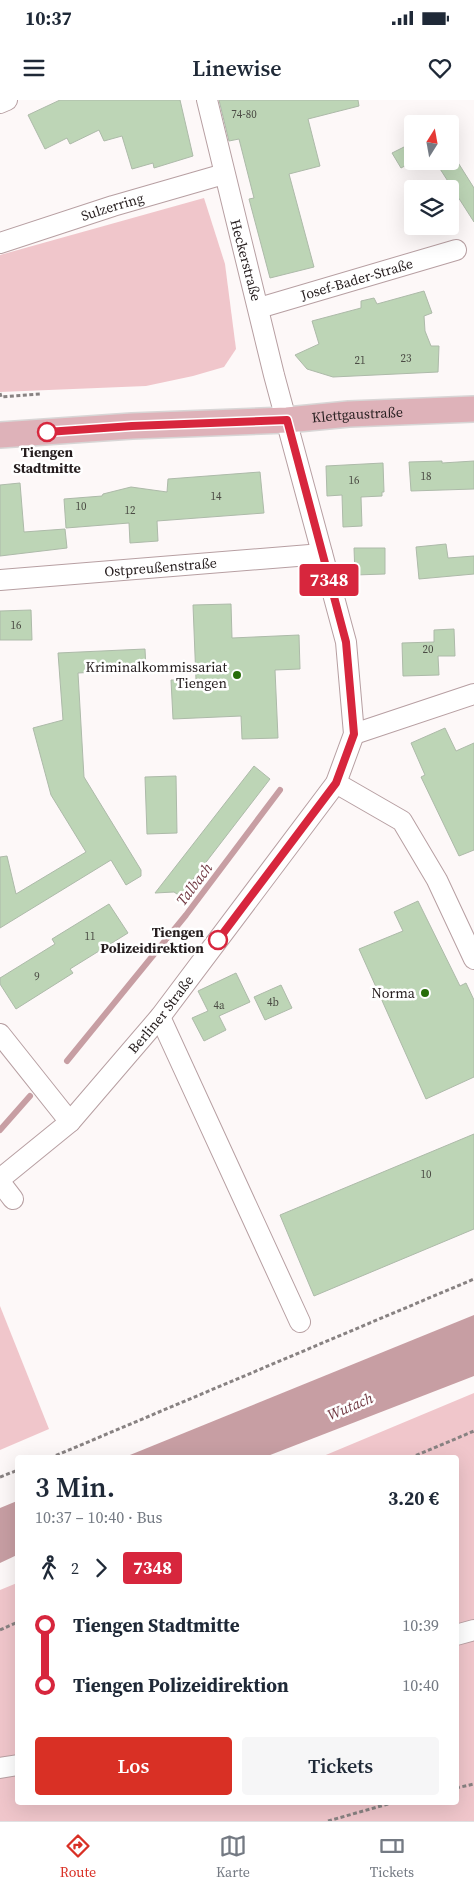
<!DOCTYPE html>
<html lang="de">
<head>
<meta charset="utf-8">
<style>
  :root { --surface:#fff; --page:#f6f6f7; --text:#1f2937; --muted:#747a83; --line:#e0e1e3; --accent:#d93025 }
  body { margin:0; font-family:"Source Serif 4",serif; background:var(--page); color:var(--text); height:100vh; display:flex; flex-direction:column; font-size:19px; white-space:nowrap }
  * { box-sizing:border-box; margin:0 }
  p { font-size:16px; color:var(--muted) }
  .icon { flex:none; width:28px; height:28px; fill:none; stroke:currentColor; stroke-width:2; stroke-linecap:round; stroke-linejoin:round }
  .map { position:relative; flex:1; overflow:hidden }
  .drawer { position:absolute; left:15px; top:1355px; width:444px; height:350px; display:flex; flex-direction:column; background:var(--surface); border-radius:5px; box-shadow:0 5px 20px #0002 }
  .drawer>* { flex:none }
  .badge { padding:0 10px; border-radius:4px; font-size:18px; line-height:32px }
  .needle { width:32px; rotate:11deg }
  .tools { position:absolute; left:404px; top:15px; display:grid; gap:10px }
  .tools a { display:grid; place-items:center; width:55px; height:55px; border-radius:5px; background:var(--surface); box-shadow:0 5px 20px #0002; font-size:25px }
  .map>.badge { position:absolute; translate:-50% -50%; box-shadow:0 0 0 2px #fff }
  .legs { display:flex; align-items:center; gap:8px; height:55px; padding:0 20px; font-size:16px }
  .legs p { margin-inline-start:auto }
  .head { display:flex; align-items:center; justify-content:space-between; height:85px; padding:0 20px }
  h1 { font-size:28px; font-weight:600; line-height:38px }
  .action { display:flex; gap:10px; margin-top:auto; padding:10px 20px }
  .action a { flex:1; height:58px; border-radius:5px; background:var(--accent); color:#fff; font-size:20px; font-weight:600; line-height:58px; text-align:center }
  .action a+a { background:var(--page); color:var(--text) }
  ul { padding:0 20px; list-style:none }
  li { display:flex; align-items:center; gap:18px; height:60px; font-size:19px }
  li i { display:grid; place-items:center; width:8px; height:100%; margin:0 6px; background:currentColor }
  li i::after { content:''; width:12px; height:12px; margin:-6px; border:4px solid; border-radius:50%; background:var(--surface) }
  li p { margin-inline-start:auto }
  li:first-child i { background:linear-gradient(#0000 50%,currentColor 0) }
  li:last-child i { background:linear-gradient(currentColor 50%,#0000 0) }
  .status { display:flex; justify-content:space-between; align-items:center; height:35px; padding:0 25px; background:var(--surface); direction:ltr }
  .status svg { height:14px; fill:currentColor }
  header { display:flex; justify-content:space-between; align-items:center; height:65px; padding:0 20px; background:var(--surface); font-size:22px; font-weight:600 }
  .tabs { display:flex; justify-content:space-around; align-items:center; height:70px; border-top:1px solid var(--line); background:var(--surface); font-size:14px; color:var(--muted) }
  .tabs a { display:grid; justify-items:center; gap:2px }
  .tabs .on { color:var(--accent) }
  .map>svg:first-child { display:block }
  .green { fill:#f0c6cb }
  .water { fill:#c79ea3 }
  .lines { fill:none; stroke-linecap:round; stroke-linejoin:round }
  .stream { stroke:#c79ea3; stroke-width:6 }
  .building { fill:#bdd5b6; stroke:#adbaa9 }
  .minor-casing { stroke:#b79fa2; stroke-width:22 }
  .major-casing { stroke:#d8d6d6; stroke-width:28 }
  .path { stroke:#888282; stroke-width:3; stroke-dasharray:4 2.5; stroke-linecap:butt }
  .minor { stroke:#fff; stroke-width:20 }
  .major { stroke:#deb2b9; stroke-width:25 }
  .line-1-casing { stroke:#fff; stroke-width:11 }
  .line-1 { stroke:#d7263d; stroke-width:8 }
  .stop-1-dot { fill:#fff; stroke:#d7263d; stroke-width:2.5 }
  .poi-dot { fill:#266d08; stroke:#fff; stroke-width:2 }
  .labels { text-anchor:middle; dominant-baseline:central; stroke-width:5; stroke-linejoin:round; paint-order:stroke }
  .number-label { font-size:11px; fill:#4b4b44 }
  .street-label { font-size:14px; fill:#251d1e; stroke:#fff }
  .stop-label { font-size:14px; font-weight:bold; fill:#251d1e; stroke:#fff }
  .poi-label { font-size:14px; fill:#251d1e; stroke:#fff; text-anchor:end }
  .water-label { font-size:15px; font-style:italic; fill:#723a43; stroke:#fff }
</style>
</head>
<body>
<div class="status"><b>10:37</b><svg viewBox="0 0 49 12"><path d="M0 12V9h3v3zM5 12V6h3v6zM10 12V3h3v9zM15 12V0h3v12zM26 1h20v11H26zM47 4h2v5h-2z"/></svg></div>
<header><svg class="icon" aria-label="menu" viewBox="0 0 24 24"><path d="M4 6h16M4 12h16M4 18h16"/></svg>Linewise<svg class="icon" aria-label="heart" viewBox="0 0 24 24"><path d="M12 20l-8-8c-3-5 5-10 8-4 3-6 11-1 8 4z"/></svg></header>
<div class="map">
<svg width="474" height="1721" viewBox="0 0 474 1721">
  <rect width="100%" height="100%" fill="#fdf8f8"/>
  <!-- green -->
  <g class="green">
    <polygon points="204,98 225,164 236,249 224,267 193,276 146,286 0,292 0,155"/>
    <polygon points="0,1206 49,1329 0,1350"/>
    <polygon points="474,1293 474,1721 0,1721 0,1490 17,1483 18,1702 456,1702 456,1358 321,1357"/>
  </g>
  <!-- water -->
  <g class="water">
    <polygon points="474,1215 474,1276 265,1357 125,1357"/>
    <polygon points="17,1401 17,1455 0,1463 0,1408"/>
  </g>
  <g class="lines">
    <!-- stream -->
    <g class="stream">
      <polyline points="67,961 186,815 280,690"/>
      <polyline points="0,1030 30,996"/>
    </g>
  </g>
  <!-- building -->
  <g class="building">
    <polygon points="60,0 180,0 193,56 154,68 153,63 132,69 122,36 104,41 99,30 70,44 67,38 45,49 28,15"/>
    <polygon points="219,0 358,0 359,6 308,19 320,66 289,74 314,167 270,178 249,99 254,98 239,39 229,41"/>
    <polygon points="408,45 412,53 414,61 401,68 392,53"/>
    <polygon points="435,61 457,61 474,88 474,122"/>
    <polygon points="424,191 432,213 424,216 425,231 431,246 439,246 438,272 333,277 307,269 295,255 319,244 312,221 361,208 361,201 374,198 377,204"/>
    <polygon points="442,361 442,363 474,361 474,389 411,391 409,362"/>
    <polygon points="383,363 384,392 382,392 382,396 361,397 362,426 343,427 342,395 327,396 326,366"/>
    <polygon points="260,372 264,413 157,421 158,441 130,443 129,423 66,428 64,399 102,396 103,394 131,387 167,392 168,379"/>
    <polygon points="20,383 24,432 65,429 67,448 0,456 0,385"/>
    <polygon points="446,444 448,458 474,456 474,474 419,479 416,447"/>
    <polygon points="354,448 385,448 385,474 355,475"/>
    <polygon points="231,504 232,538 299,535 300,569 275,570 278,638 242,639 241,616 173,619 171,580 196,580 193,505"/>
    <polygon points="31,510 32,540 0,540 0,511"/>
    <polygon points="454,529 455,556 438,556 439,575 403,576 402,543 434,542 434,530"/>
    <polygon points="145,549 146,569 78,573 84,677 141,770 141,776 126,785 111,760 0,828 0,757 7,756 16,794 86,752 51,695 33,628 63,620 58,553"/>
    <polygon points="445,628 456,651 474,643 474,750 459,756 421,677 425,675 411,643"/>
    <polygon points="254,666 270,679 180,796 174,792 155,793"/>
    <polygon points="176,676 177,733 147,734 145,677"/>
    <polygon points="418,801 460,886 466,883 474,900 474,977 426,999 359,849 403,831 394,812"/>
    <polygon points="109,804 128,833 70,869 73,873 16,909 0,884 0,878 55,844 52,839"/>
    <polygon points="236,873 250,902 219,916 226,930 204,941 192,918 208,911 198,891"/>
    <polygon points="281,885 292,908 265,920 254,897"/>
    <polygon points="474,1034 474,1129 314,1196 280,1115"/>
  </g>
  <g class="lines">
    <defs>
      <g id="minor">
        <polyline points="0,3 7,0"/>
        <path id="s1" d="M0,143l113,-37 111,-32"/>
        <path id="s2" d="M259,208l197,-58"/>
        <path id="s3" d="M0,480l322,-26"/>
        <polyline points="354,634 474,594"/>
        <polyline points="336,683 402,721 437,780 474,859"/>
        <polyline points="160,917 300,1222"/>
        <polyline points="0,934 70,1022"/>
        <path id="s4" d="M0,1079l70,-57 90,-105 176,-234 18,-49 -8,-92 -72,-267 -67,-275"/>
        <polyline points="0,1082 13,1099"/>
        <polyline points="456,1535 474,1530"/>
        <polyline points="0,1668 18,1665"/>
      </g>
      <g id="major">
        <path id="s5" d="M0,335l132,-9 155,-6 62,-6 125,-5"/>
      </g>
    </defs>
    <!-- minor casing -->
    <use href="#minor" class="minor-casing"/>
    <!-- major casing -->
    <use href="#major" class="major-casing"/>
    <!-- path -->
    <g class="path">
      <polyline points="0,293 1,297 40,294"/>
      <polyline points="50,1358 474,1179"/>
      <polyline points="410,1358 474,1331"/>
      <polyline points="0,1377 18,1370"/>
      <polyline points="0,1530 18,1522"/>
      <polyline points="456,1688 474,1684"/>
      <polyline points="328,1721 395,1702"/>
    </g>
    <!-- minor -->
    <use href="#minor" class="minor"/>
    <!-- major -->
    <use href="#major" class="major"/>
  </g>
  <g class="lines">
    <defs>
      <polyline id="line-1" points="47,332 132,326 287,320 346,542 354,634 336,683 218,840"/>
    </defs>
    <!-- line-1 casing -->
    <use href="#line-1" class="line-1-casing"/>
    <!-- line-1 -->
    <use href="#line-1" class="line-1"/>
  </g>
  <!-- markers -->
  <g class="stop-1-dot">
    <circle cx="47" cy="332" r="9"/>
    <circle cx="218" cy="840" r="9"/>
  </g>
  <g class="poi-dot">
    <circle cx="237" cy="575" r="5"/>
    <circle cx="425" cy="893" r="5"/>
  </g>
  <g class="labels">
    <!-- number labels -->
    <g class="number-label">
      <text x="244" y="14">74-80</text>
      <text x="406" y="258">23</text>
      <text x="360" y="260">21</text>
      <text x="426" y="376">18</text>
      <text x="354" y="380">16</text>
      <text x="216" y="396">14</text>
      <text x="81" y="406">10</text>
      <text x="130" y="410">12</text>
      <text x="16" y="525">16</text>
      <text x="428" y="549">20</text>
      <text x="90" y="836">11</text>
      <text x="37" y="876">9</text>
      <text x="273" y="902">4b</text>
      <text x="219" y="905">4a</text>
      <text x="426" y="1074">10</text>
    </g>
    <!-- street labels -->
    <g class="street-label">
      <text stroke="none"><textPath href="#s1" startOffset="118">Sulzerring</textPath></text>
      <text transform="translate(246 160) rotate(75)">Heckerstraße</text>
      <text stroke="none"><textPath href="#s2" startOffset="102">Josef-Bader-Straße</textPath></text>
      <text stroke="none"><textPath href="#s5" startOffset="358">Klettgaustraße</textPath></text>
      <text stroke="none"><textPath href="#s3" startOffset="161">Ostpreußenstraße</textPath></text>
      <text stroke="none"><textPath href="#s4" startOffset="231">Berliner Straße</textPath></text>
    </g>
    <!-- stop labels -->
    <g class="stop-label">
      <text x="47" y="352">Tiengen<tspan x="47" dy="16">Stadtmitte</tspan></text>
      <text x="204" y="832" text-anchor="end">Tiengen<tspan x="204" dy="16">Polizeidirektion</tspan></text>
    </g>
    <!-- poi labels -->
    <g class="poi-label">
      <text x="227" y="567">Kriminalkommissariat<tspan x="227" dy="16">Tiengen</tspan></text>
      <text x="415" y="893">Norma</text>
    </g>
    <!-- water labels -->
    <g class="water-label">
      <text transform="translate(194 784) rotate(-53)">Talbach</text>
      <text transform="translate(350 1306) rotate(-23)">Wutach</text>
    </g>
  </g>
</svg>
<div class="tools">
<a><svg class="needle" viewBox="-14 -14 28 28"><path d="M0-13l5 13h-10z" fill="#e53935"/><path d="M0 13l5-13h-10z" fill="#747a83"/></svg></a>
<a><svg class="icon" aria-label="layers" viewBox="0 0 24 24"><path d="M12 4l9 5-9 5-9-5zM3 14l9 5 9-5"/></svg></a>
</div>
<b class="badge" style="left:329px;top:480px;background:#d7263d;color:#fff">7348</b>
<section class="drawer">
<div class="head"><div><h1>3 Min.</h1><p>10:37 – 10:40 · Bus</p></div><b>3.20 €</b></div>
<div class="legs"><svg class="icon" aria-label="walk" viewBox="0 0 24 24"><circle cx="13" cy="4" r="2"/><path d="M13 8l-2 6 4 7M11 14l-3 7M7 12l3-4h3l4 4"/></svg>2<svg class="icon" aria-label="forward" viewBox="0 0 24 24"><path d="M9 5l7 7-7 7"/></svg><b class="badge" style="background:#d7263d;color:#fff">7348</b></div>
<ul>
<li><i style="color:#d7263d"></i><b>Tiengen Stadtmitte</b><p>10:39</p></li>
<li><i style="color:#d7263d"></i><b>Tiengen Polizeidirektion</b><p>10:40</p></li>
</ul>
<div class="action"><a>Los</a><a>Tickets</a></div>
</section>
</div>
<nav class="tabs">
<a class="on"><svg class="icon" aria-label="directions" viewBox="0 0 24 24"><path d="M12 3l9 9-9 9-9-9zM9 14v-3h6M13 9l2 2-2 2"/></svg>Route</a>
<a><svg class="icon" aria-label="map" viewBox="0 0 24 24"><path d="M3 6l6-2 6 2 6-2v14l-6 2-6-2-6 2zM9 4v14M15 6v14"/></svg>Karte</a>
<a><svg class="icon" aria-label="tickets" viewBox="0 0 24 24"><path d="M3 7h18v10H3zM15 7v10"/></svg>Tickets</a>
</nav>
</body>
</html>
